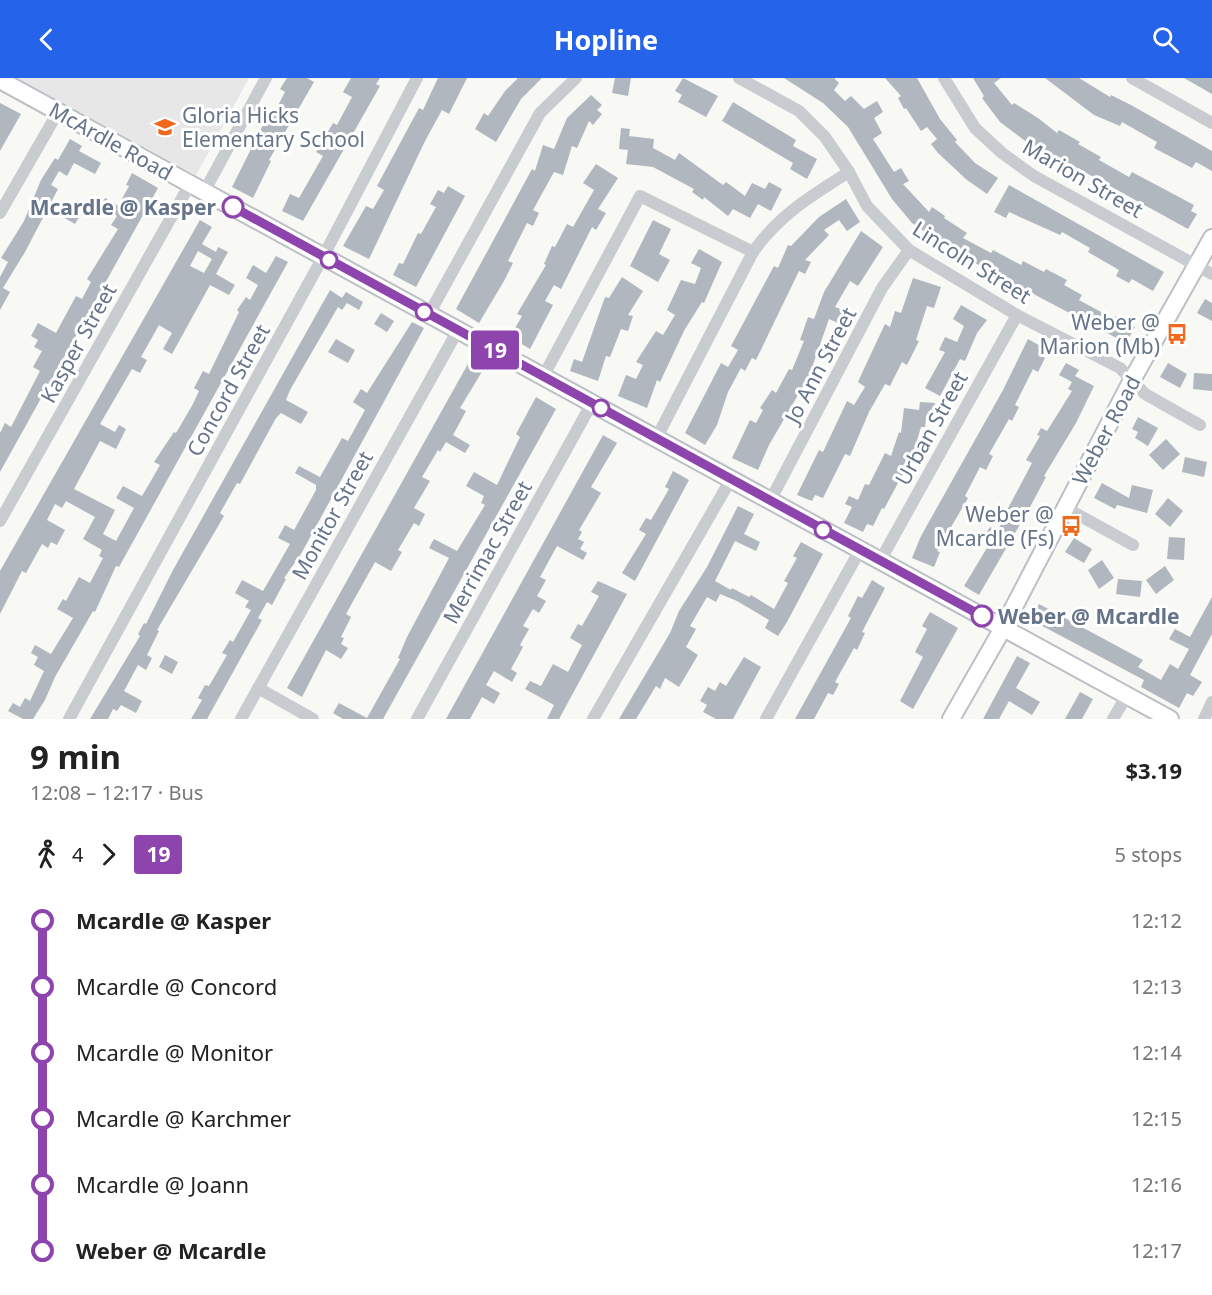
<!DOCTYPE html>
<html lang="en">
<head>
<meta charset="utf-8">
<style>
  :root { --surface:#fff; --page:#f6f6f6; --text:#222; --muted:#767676; --accent:#2563eb }
  body { margin:0; font-family:"Noto Sans",sans-serif; background:var(--page); color:var(--text); height:100vh; display:flex; flex-direction:column; font-size:22px; white-space:nowrap }
  * { box-sizing:border-box; margin:0 }
  p { font-size:20px; color:var(--muted) }
  .icon { flex:none; width:33px; height:33px; fill:none; stroke:currentColor; stroke-width:2; stroke-linecap:round; stroke-linejoin:round }
  .map { position:relative; height:641px; overflow:hidden }
  .drawer { display:flex; flex-direction:column; background:var(--surface); flex:1 }
  .drawer>* { flex:none }
  .badge { padding:0 12px; border-radius:4px; font-size:21px; line-height:39px }
  .map>.badge { position:absolute; translate:-50% -50%; box-shadow:0 0 0 3px #fff }
  .legs { display:flex; align-items:center; gap:9px; height:66px; padding:0 30px; font-size:20px }
  .legs p { margin-inline-start:auto }
  .head { display:flex; align-items:center; justify-content:space-between; height:102px; padding:0 30px }
  h1 { font-size:33px; font-weight:700; line-height:45px }
  ul { padding:0 30px; list-style:none }
  li { display:flex; align-items:center; gap:21px; height:66px; font-size:22px }
  li i { display:grid; place-items:center; width:9px; height:100%; margin:0 8px; background:currentColor }
  li i::after { content:''; width:15px; height:15px; margin:-8px; border:4px solid; border-radius:50%; background:var(--surface) }
  li p { margin-inline-start:auto }
  li:first-child i { background:linear-gradient(#0000 50%,currentColor 0) }
  li:last-child i { background:linear-gradient(currentColor 50%,#0000 0) }
  header { display:flex; justify-content:space-between; align-items:center; height:78px; padding:0 30px; background:var(--accent); color:#fff; font-size:27px; font-weight:700 }
  .map>svg:first-child { display:block }
  .built { fill:#e6e7e6 }
  .building { fill:#b1b7bf; fill-rule:evenodd }
  .lines { fill:none; stroke-linecap:round; stroke-linejoin:round }
  .secondary-casing { stroke:#bcc0c6; stroke-width:20 }
  .street { stroke:#c8cbcf; stroke-width:12 }
  .secondary { stroke:#fff; stroke-width:16 }
  .line-1-casing { stroke:#fff; stroke-width:14 }
  .line-1 { stroke:#8e44ad; stroke-width:9 }
  .stop-1-dot { fill:#fff; stroke:#8e44ad; stroke-width:3 }
  .labels { text-anchor:middle; dominant-baseline:central; stroke-width:6; stroke-linejoin:round; paint-order:stroke }
  .poi-label { font-size:21px; fill:#657489; stroke:#fff; text-anchor:end }
  .street-label { font-size:21px; fill:#657489; stroke:#fff }
  .stop-label { font-size:21px; font-weight:bold; fill:#657489; stroke:#fff; text-anchor:end }
</style>
</head>
<body>
<header><svg class="icon" aria-label="back" viewBox="0 0 24 24"><path d="M15 5l-7 7 7 7"/></svg>Hopline<svg class="icon" aria-label="search" viewBox="0 0 24 24"><circle cx="10" cy="10" r="6"/><path d="M15 15l6 6"/></svg></header>
<div class="map">
<svg width="1212" height="641" viewBox="0 0 1212 641">
  <rect width="100%" height="100%" fill="#f8f8f5"/>
  <!-- built -->
  <polygon class="built" points="17,0 249,0 196,97"/>
  <!-- building -->
  <g class="building">
    <polygon points="287,0 307,0 314,4 269,82 271,83 253,120 232,109 267,39 271,41 285,14 280,11"/>
    <polygon points="351,0 380,0 376,6 380,8 303,143 282,133 290,116 299,120 323,78 316,74 333,45 337,47 352,19 343,14"/>
    <polygon points="438,0 467,0 449,36 442,32 425,63 369,181 343,168 366,128 373,131 384,112 377,108 419,30 423,32"/>
    <polygon points="518,0 542,0 521,21 496,64 475,51 484,35 488,38 505,13"/>
    <polygon points="615,0 631,0 628,18 612,15"/>
    <polygon points="683,0 718,18 706,39 678,24 682,17 675,13"/>
    <polygon points="784,0 834,0 839,5 834,12 845,23 851,18 864,31 877,23 883,34 874,40 882,55 873,61 894,94 901,90 909,103 903,106 929,134 932,129 945,138 944,140 967,155 963,160 991,175 993,172 1021,187 1023,183 1044,194 1046,191 1067,202 1064,207 1082,217 1079,222 1114,241 1116,238 1135,249 1126,265 958,176 912,145 892,121 848,49 823,25"/>
    <polygon points="885,0 917,0 940,41 957,62 955,64 975,85 998,100 987,116 967,102 938,75 931,66 937,61 927,49 921,53 906,30 904,31 898,20 901,18"/>
    <polygon points="973,0 1001,0 994,5 1012,27 1014,25 1038,40 1057,55 1059,52 1080,64 1078,66 1101,79 1099,82 1129,99 1132,94 1194,127 1191,133 1197,136 1188,151 1039,69 1037,72 1000,44 982,20 984,18"/>
    <polygon points="1045,0 1079,0 1110,19 1111,17 1131,27 1212,73 1212,93 1196,84 1192,90 1154,70 1157,64 1122,44 1120,48 1094,37"/>
    <polygon points="1184,0 1212,0 1212,16"/>
    <polygon points="591,17 602,27 597,32 602,36 593,47 589,43 577,70 572,68 563,97 554,94 533,132 539,135 533,148 527,145 508,183 513,185 504,203 479,245 456,231 532,91 535,93 543,67 554,71 567,40"/>
    <polygon points="733,24 796,62 793,68 817,81 807,101 790,91 793,85 722,43"/>
    <polygon points="0,25 21,36 0,73"/>
    <polygon points="621,50 630,51 629,58 654,61 653,70 675,82 679,75 723,107 726,104 745,118 752,105 765,111 769,104 782,111 771,133 758,126 750,140 733,131 728,138 704,119 703,122 692,114 694,111 653,89 626,86 628,72 619,71"/>
    <polygon points="70,61 82,68 79,73 101,85 95,96 74,85 67,98 59,93 51,107 58,111 25,174 3,210 10,214 0,232 0,199 8,184 1,180 24,143 41,102 55,80 58,82"/>
    <polygon points="596,86 618,100 598,131 606,135 596,152 592,149 561,211 554,207 545,223 553,227 530,271 510,259 522,238 517,236 546,187 544,186 552,168 555,169 567,146 573,149 594,112 583,105"/>
    <polygon points="132,95 158,110 0,394 0,355 5,345 11,349 40,293 33,289 42,273 34,269 38,262 31,258 38,245 56,255 76,218 82,221 91,204 87,201 118,151 111,147 117,138 100,128 105,120 118,128 129,108 126,107"/>
    <polygon points="1009,107 1164,194 1153,213 1132,201 1129,205 1116,198 1119,192 1088,174 1090,170 1062,154 1060,157 1009,134 1006,140 994,134"/>
    <polygon points="448,108 465,118 416,209 393,197 399,185 403,186 418,155 421,156 436,129 430,126 438,112 444,115"/>
    <polygon points="846,121 860,144 847,153 839,142 824,152 829,157 805,182 811,184 805,196 799,193 756,282 752,280 745,293 741,290 728,314 717,347 705,367 685,355 721,285 728,289 738,272 731,268 774,188 778,190 788,167 791,168 819,139"/>
    <polygon points="66,129 81,136 75,146 61,138"/>
    <path d="M200,142l12,7 -10,17 14,8 2,-5 10,5 -12,22 19,11 -6,10 -19,-10 -38,69 -9,-5 9,-16 -13,-8 -18,32 6,3 -7,13 -8,-4 -32,55 15,8 4,-7 7,4 -10,20 -16,-8 -26,48 41,21 -12,24 13,7 18,-33 -18,-10 7,-12 19,10 10,-17 8,-14 -6,-3 20,-30 2,1 17,-29 6,-13 -5,-3 9,-17 6,3 30,-62 -2,-2 9,-13 4,3 8,-15 -12,-7 7,-13 13,8 10,-17 12,6 -169,305 -3,-1 -21,46 -2,-1 -38,66 -10,23 -12,19h-10l-15,-8 5,-8 7,4 5,-9 5,3 14,-30 -10,-6 4,-8 -7,-4 4,-8 16,9 22,-36 -16,-9 6,-10 3,2 13,-24 11,6 13,-25 -4,-2 3,-6 -19,-11 12,-22 -29,-16 -4,7 -7,-4 -8,16 18,10 -8,15 -6,-3 -3,6 -6,-4 -16,29 -4,-2 -22,43v-43zM198,173l14,8 -8,14 -14,-7z"/>
    <polygon points="653,142 671,151 659,176 670,182 658,204 630,188"/>
    <polygon points="861,153 883,169 858,208 850,203 835,229 843,232 838,245 829,241 809,298 769,367 758,392 732,380 750,342 756,345 763,332 760,330 772,312 776,315 789,291 792,292 804,263 800,262 808,239 814,241 824,214"/>
    <polygon points="699,171 722,184 704,225 702,224 685,251 660,304 657,302 647,330 618,318 626,297 636,301 643,287 636,284 656,253 663,257 675,237 667,232 681,202 695,206 701,190 691,185"/>
    <polygon points="622,199 643,213 628,237 633,238 628,253 621,251 610,279 606,278 598,303 570,293 574,281 582,284 605,219 609,220"/>
    <polygon points="913,200 941,209 934,230 927,228 916,262 919,263 907,287 902,284 890,308 885,306 869,334 850,378 845,376 823,420 815,417 812,423 797,417 819,372 823,374 847,323 854,327 865,309 858,304 862,295 885,246 890,249 895,233 901,235"/>
    <polygon points="330,212 342,220 346,214 363,224 359,232 347,225 342,232 338,229 290,312 286,322 308,334 301,346 281,335 276,340 240,406 237,405 220,435 224,438 157,552 159,553 147,577 152,580 146,592 138,587 124,613 142,623 136,635 121,627 117,633 113,631 108,641 90,641 140,558 138,556 144,545 146,546 173,492"/>
    <polygon points="1205,221 1212,225 1212,243 1197,235"/>
    <polygon points="961,227 987,242 977,255 965,283 960,281 940,318 925,310 945,274 939,272 945,259 957,264 964,248 953,241"/>
    <polygon points="381,235 394,243 387,254 374,246"/>
    <polygon points="412,244 424,250 301,476 284,500 286,501 272,527 267,524 258,540 262,542 207,641 191,641 202,622 198,620 205,607 209,608 227,577 222,575 230,562 233,564 251,532 245,529 249,523 235,515 242,502 263,513 290,466 278,460 285,447 294,452 316,412 316,407 295,395 299,388 320,399 342,360 348,363 365,332 353,324 361,311 367,315"/>
    <polygon points="336,261 355,272 348,285 328,274"/>
    <polygon points="1028,261 1042,269 1038,276 1045,280 1038,294 1033,291 1015,327 1019,329 1012,343 1009,341 989,376 993,378 986,392 980,389 965,418 968,420 937,473 940,474 934,489 912,480 921,458 1003,312"/>
    <polygon points="469,284 483,292 460,330 466,333 453,357 470,367 465,375 446,364 440,374 438,372 422,399 430,403 414,430 425,436 419,448 414,445 398,472 402,474 391,493 375,484 346,536 351,539 341,559 344,560 341,566 348,570 341,581 326,572 302,619 287,610"/>
    <polygon points="1066,285 1079,292 1075,298 1094,308 1076,345 1044,398 1046,399 1030,429 979,517 964,508 993,460 986,455 990,449 997,453 1008,435 1006,434 1032,385 1026,382 1040,358 1037,357 1041,350 1047,353 1072,313 1068,311 1072,304 1059,297"/>
    <polygon points="1168,285 1187,296 1180,310 1160,299"/>
    <polygon points="1194,295 1212,296 1212,313 1193,311"/>
    <polygon points="536,319 556,331 383,641 343,641 333,635 339,625 367,640 400,581 398,580 407,559 449,480 429,470 434,461 457,473 485,427 481,425 484,418 466,408 474,394 497,407 520,359 516,356"/>
    <polygon points="920,324 935,325 933,342 926,341 925,349 921,349 912,379 884,431 882,430 873,448 867,446 863,454 844,445 852,429 845,426 849,418 858,422 865,406 869,407 885,375 891,378 899,354 901,355 904,330 919,332"/>
    <polygon points="1138,339 1158,350 1148,368 1135,360 1138,354 1132,351"/>
    <polygon points="603,357 617,365 591,409 601,415 579,452 582,454 578,461 584,464 580,471 587,475 583,482 557,468 540,499 546,502 537,518 546,523 539,535 533,531 523,548 529,551 520,567 523,569 511,591 517,595 512,604 494,593 486,607 500,615 494,626 482,619 470,641 446,641"/>
    <polygon points="1166,361 1180,376 1163,392 1149,377"/>
    <polygon points="1185,379 1207,384 1204,399 1182,394"/>
    <polygon points="673,393 689,402 635,503 622,495 646,456 639,452 646,440 651,442 669,411 665,409"/>
    <polygon points="1102,405 1129,420 1132,407 1153,412 1147,435 1117,427 1115,431 1094,420"/>
    <polygon points="1168,420 1183,433 1170,449 1155,436"/>
    <polygon points="738,428 754,436 744,456 760,464 756,473 735,463 715,503 731,512 732,510 749,519 751,517 774,531 788,505 784,503 797,480 793,478 801,464 823,476 787,544 778,558 765,550 769,542 737,523 720,516 716,524 707,519 690,548 696,551 686,569 698,577 679,609 665,600 660,611 656,608 636,641 619,641 670,555 679,533 707,489"/>
    <polygon points="1169,459 1185,460 1184,482 1167,481"/>
    <polygon points="1074,460 1092,471 1084,485 1065,474"/>
    <polygon points="1102,482 1114,500 1099,511 1088,492"/>
    <polygon points="1165,488 1174,502 1156,516 1146,502"/>
    <polygon points="1118,501 1142,503 1140,519 1116,516"/>
    <polygon points="872,502 885,510 862,554 865,555 857,572 854,570 835,604 839,606 833,617 828,615 814,641 795,641 851,540 848,538 858,518 862,520"/>
    <polygon points="598,503 627,516 559,641 547,641 554,627 525,611 530,603 541,608 553,586 568,594 582,567 570,560 578,546 582,548 599,518 591,514"/>
    <polygon points="1212,519 1212,556 1190,597 1202,604 1193,618 1187,615 1179,630 1141,609 1144,602 1031,542 1039,526 1143,582 1138,589 1161,602 1170,586 1178,591 1189,571 1169,561 1175,551 1190,559"/>
    <polygon points="930,534 958,550 913,631 900,623 923,579 915,574 927,551 922,548"/>
    <polygon points="165,577 178,584 172,596 159,589"/>
    <polygon points="1017,578 1030,585 1016,610 1040,624 1032,637 1009,623 999,641 983,641"/>
    <polygon points="744,579 761,589 733,641 716,641 703,634 707,627 700,623 708,609 715,613 720,604 726,608"/>
    <polygon points="1080,614 1093,621 1082,641 1065,641"/>
  </g>
  <g class="lines">
    <defs>
      <g id="secondary">
        <polyline points="0,2 1170,641"/>
        <polyline points="951,641 1003,550 1132,302 1212,160"/>
      </g>
    </defs>
    <!-- secondary casing -->
    <use href="#secondary" class="secondary-casing"/>
    <!-- street -->
    <g class="street">
      <polyline points="739,0 799,33 825,59 849,94 867,128 909,172 1017,237 1120,290 1145,316 1200,347"/>
      <polyline points="944,0 975,50 1002,75 1034,98 1212,196"/>
      <polyline points="1132,0 1212,45"/>
      <polyline points="204,114 266,0"/>
      <polyline points="0,135 58,34"/>
      <polyline points="429,236 540,35 576,0"/>
      <polyline points="543,299 640,118 753,174"/>
      <path d="M656,361l97,-187c26,-37 58,-56 96,-80"/>
      <polyline points="770,423 882,210 909,172"/>
      <polyline points="1064,429 1133,467"/>
      <polyline points="0,443 190,106"/>
      <polyline points="880,483 1017,237"/>
      <polyline points="258,610 313,641"/>
      <polyline points="69,641 323,179 417,0"/>
      <polyline points="241,641 458,252"/>
      <polyline points="417,641 592,325"/>
      <polyline points="593,641 731,401"/>
      <polyline points="766,641 860,472"/>
      <polyline points="1113,641 1127,617"/>
      <polyline points="1204,641 1212,624"/>
    </g>
    <!-- secondary -->
    <use href="#secondary" class="secondary"/>
  </g>
  <g class="lines">
    <defs>
      <polyline id="line-1" points="233,129 982,538"/>
    </defs>
    <!-- line-1 casing -->
    <use href="#line-1" class="line-1-casing"/>
    <!-- line-1 -->
    <use href="#line-1" class="line-1"/>
  </g>
  <!-- icons -->
  <defs>
    <symbol id="school-bare" viewBox="-9 -9 18 18"><path d="M0-5L7-2L0 1L-7-2ZM-4 1L0 2.5L4 1V4Q0 6-4 4Z" fill="#f1691d" stroke="#fff" stroke-width="2.5" paint-order="stroke"/></symbol>
    <symbol id="bus-bare" viewBox="-9 -9 18 18"><path d="M-5-6H5V4H4V6H2V4H-2V6H-4V4H-5ZM-3.5-4V0h7V-4ZM-3.5 1.2v1.5H-2V1.2ZM2 1.2v1.5H3.5V1.2Z" fill="#f1691d" stroke="#fff" stroke-width="2.5" paint-order="stroke"/></symbol>
  </defs>
  <g fill-rule="evenodd">
    <use href="#school-bare" x="150" y="34" width="30" height="30"/>
    <use href="#bus-bare" x="1162" y="241" width="30" height="30"/>
    <use href="#bus-bare" x="1056" y="433" width="30" height="30"/>
  </g>
  <!-- markers -->
  <g class="stop-1-dot">
    <circle cx="233" cy="129" r="10"/>
    <circle cx="329" cy="182" r="8"/>
    <circle cx="424" cy="234" r="8"/>
    <circle cx="601" cy="330" r="8"/>
    <circle cx="823" cy="452" r="8"/>
    <circle cx="982" cy="538" r="10"/>
  </g>
  <g class="labels">
    <!-- poi labels -->
    <g class="poi-label">
      <text x="182" y="37" text-anchor="start">Gloria Hicks<tspan x="182" dy="24">Elementary School</tspan></text>
      <text x="1160" y="244">Weber @<tspan x="1160" dy="24">Marion (Mb)</tspan></text>
      <text x="1054" y="436">Weber @<tspan x="1054" dy="24">Mcardle (Fs)</tspan></text>
    </g>
    <!-- street labels -->
    <g class="street-label">
      <text transform="translate(111 63) rotate(29)">McArdle Road</text>
      <text transform="translate(1083 100) rotate(30)">Marion Street</text>
      <text transform="translate(972 184) rotate(32)">Lincoln Street</text>
      <text transform="translate(78 265) rotate(-61)">Kasper Street</text>
      <text transform="translate(820 287) rotate(-62)">Jo Ann Street</text>
      <text transform="translate(228 312) rotate(-61)">Concord Street</text>
      <text transform="translate(931 350) rotate(-61)">Urban Street</text>
      <text transform="translate(1106 352) rotate(-62)">Weber Road</text>
      <text transform="translate(332 437) rotate(-61)">Monitor Street</text>
      <text transform="translate(487 474) rotate(-61)">Merrimac Street</text>
    </g>
    <!-- stop labels -->
    <g class="stop-label">
      <text x="216" y="129">Mcardle @ Kasper</text>
      <text x="998" y="538" text-anchor="start">Weber @ Mcardle</text>
    </g>
  </g>
</svg>
<b class="badge" style="left:495px;top:272px;background:#8e44ad;color:#fff">19</b>
</div>
<section class="drawer">
<div class="head"><div><h1>9 min</h1><p>12:08 – 12:17 · Bus</p></div><b>$3.19</b></div>
<div class="legs"><svg class="icon" aria-label="walk" viewBox="0 0 24 24"><circle cx="13" cy="4" r="2"/><path d="M13 8l-2 6 4 7M11 14l-3 7M7 12l3-4h3l4 4"/></svg>4<svg class="icon" aria-label="forward" viewBox="0 0 24 24"><path d="M9 5l7 7-7 7"/></svg><b class="badge" style="background:#8e44ad;color:#fff">19</b><p>5 stops</p></div>
<ul>
<li><i style="color:#8e44ad"></i><b>Mcardle @ Kasper</b><p>12:12</p></li>
<li><i style="color:#8e44ad"></i><span>Mcardle @ Concord</span><p>12:13</p></li>
<li><i style="color:#8e44ad"></i><span>Mcardle @ Monitor</span><p>12:14</p></li>
<li><i style="color:#8e44ad"></i><span>Mcardle @ Karchmer</span><p>12:15</p></li>
<li><i style="color:#8e44ad"></i><span>Mcardle @ Joann</span><p>12:16</p></li>
<li><i style="color:#8e44ad"></i><b>Weber @ Mcardle</b><p>12:17</p></li>
</ul>
</section>
</body>
</html>
